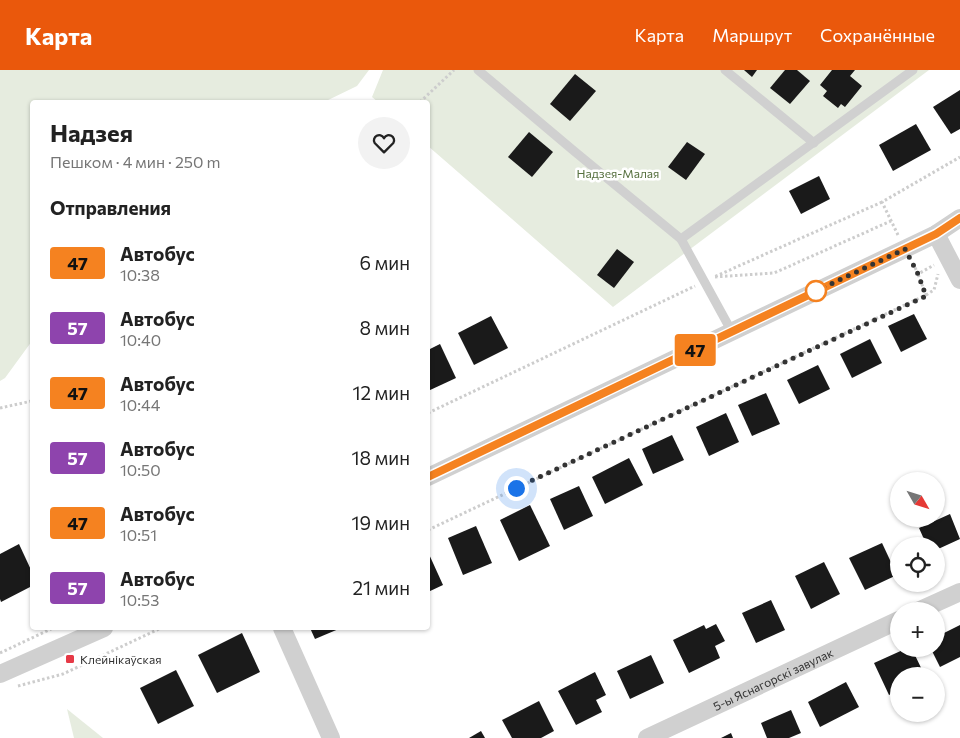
<!DOCTYPE html>
<html lang="ru">
<head>
<meta charset="utf-8">
<style>
  :root { --surface:#fff; --page:#f2f2f2; --text:#222; --muted:#767676; --accent:#ea580c }
  body { margin:0; font-family:Commissioner,sans-serif; background:var(--page); color:var(--text); height:100vh; display:flex; flex-direction:column; font-size:19px; white-space:nowrap }
  * { box-sizing:border-box; margin:0 }
  p { font-size:16px; color:var(--muted) }
  .icon { flex:none; width:28px; height:28px; fill:none; stroke:currentColor; stroke-width:2; stroke-linecap:round; stroke-linejoin:round }
  .map { position:relative; flex:1; overflow:hidden }
  .panel { position:absolute; left:30px; top:30px; width:400px; height:530px; display:flex; flex-direction:column; background:var(--surface); border-radius:5px; box-shadow:0 1px 4px #0004 }
  .panel>* { flex:none }
  .badge { padding:0 10px; border-radius:4px; font-size:18px; line-height:32px }
  .needle { width:32px; rotate:129deg }
  .tools { position:absolute; left:890px; top:402px; display:grid; gap:10px }
  .tools a { display:grid; place-items:center; width:55px; height:55px; border-radius:50%; background:var(--surface); box-shadow:0 1px 4px #0004; font-size:25px }
  .you { position:absolute; width:25px; height:25px; margin:-12px; border:4px solid #fff; border-radius:50%; background:#1a73e8; box-shadow:0 0 0 8px #1a73e833 }
  .map>.badge { position:absolute; translate:-50% -50%; box-shadow:0 0 0 2px #fff }
  h2 { padding:0 20px; font-size:19px; line-height:45px }
  .round { display:grid; place-items:center; flex:none; width:52px; height:52px; border-radius:26px; background:var(--page) }
  .overview { display:flex; align-items:center; justify-content:space-between; height:85px; padding:0 20px }
  h1 { font-size:24px; font-weight:700; line-height:38px }
  ul { padding:0; list-style:none }
  li { display:flex; align-items:center; gap:15px; height:65px; padding:0 20px }
  li div { flex:1 }
  li b { display:block; font-size:19px }
  li em { font-style:normal }
  li .badge { min-width:55px; font-weight:700; text-align:center }
  header { display:flex; align-items:center; gap:30px; box-sizing:border-box; height:70px; padding:0 25px; background:var(--accent); color:#fff }
  header strong { font-size:24px }
  nav { display:flex; gap:28px; margin-inline-start:auto; font-size:18px }
  .map>svg:first-child { display:block }
  .green { fill:#e6ecdf }
  .building { fill:#1a1a1a }
  .lines { fill:none; stroke-linecap:round; stroke-linejoin:round }
  .path { stroke:#cdcdcd; stroke-width:3; stroke-dasharray:2.5 2.5; stroke-linecap:butt }
  .lane { stroke:#d0d0d0; stroke-width:9 }
  .street { stroke:#d0d0d0; stroke-width:18 }
  .line-casing { stroke:#fff; stroke-width:11 }
  .line { stroke:#f58220; stroke-width:8 }
  .walk { stroke:#333; stroke-width:5; stroke-dasharray:0 9 }
  .stop-dot { fill:#fff; stroke:#f58220; stroke-width:2.5 }
  .poi-dot { fill:#e63946; stroke:#fff; stroke-width:2 }
  .labels { text-anchor:middle; dominant-baseline:central; stroke-width:5; stroke-linejoin:round; paint-order:stroke }
  .park-label { font-size:12px; fill:#56703f; stroke:#fff }
  .poi-label { font-size:12px; fill:#333; stroke:#fff; text-anchor:start }
  .street-label { font-size:12px; fill:#333; stroke:#fff }
</style>
</head>
<body>
<header>
<strong>Карта</strong>
<nav><a>Карта</a><a>Маршрут</a><a>Сохранённые</a></nav>
</header>
<div class="map">
<svg width="960" height="668" viewBox="0 0 960 668">
  <rect width="100%" height="100%" fill="#fff"/>
  <!-- green -->
  <g class="green">
    <polygon points="0,0 369,0 357,16 324,32 32,32 32,271 5,308 0,311"/>
    <polygon points="383,0 929,0 613,237 428,76 428,32 378,32 372,27"/>
    <polygon points="67,639 103,668 74,668"/>
  </g>
  <!-- building -->
  <g class="building">
    <polygon points="744,0 757,0 752,7"/>
    <polygon points="785,0 797,0 810,11 790,34 770,18"/>
    <polygon points="832,0 855,0 850,6 862,16 845,37 841,34 838,38 823,26 827,21 820,15"/>
    <polygon points="575,4 596,21 570,51 550,34"/>
    <polygon points="960,20 960,59 951,64 933,37"/>
    <polygon points="916,54 931,80 893,101 879,75"/>
    <polygon points="529,62 553,82 532,107 508,87"/>
    <polygon points="687,72 705,84 686,110 668,97"/>
    <polygon points="819,106 830,129 801,144 789,121"/>
    <polygon points="617,179 634,192 614,218 597,205"/>
    <polygon points="914,244 927,269 901,282 888,256"/>
    <polygon points="491,246 508,278 474,295 458,263"/>
    <polygon points="870,269 882,293 852,308 840,284"/>
    <polygon points="440,274 456,308 428,321 428,280"/>
    <polygon points="818,295 830,319 799,334 787,310"/>
    <polygon points="766,323 780,354 752,366 738,335"/>
    <polygon points="726,343 739,372 709,386 696,357"/>
    <polygon points="672,365 684,390 653,404 642,379"/>
    <polygon points="629,388 643,415 605,434 592,407"/>
    <polygon points="579,416 593,446 564,460 550,429"/>
    <polygon points="530,435 550,476 519,491 500,450"/>
    <polygon points="950,444 960,469 936,480 936,476 927,476 919,458"/>
    <polygon points="476,456 492,493 463,505 448,468"/>
    <polygon points="882,473 897,505 865,520 849,488"/>
    <polygon points="19,474 32,502 32,516 1,532 0,529 0,484"/>
    <polygon points="428,482 443,515 428,522"/>
    <polygon points="824,492 840,524 811,539 795,506"/>
    <polygon points="771,530 785,560 756,573 742,543"/>
    <polygon points="716,554 725,571 715,576 720,588 689,603 673,570 704,555 706,559"/>
    <polygon points="960,555 960,587 940,597 931,579 936,579 936,567"/>
    <polygon points="310,558 341,558 315,569"/>
    <polygon points="242,563 260,602 217,623 198,585"/>
    <polygon points="905,579 912,579 925,606 899,606 899,621 889,625 874,593"/>
    <polygon points="651,585 664,613 630,629 617,601"/>
    <polygon points="176,600 194,636 158,654 140,618"/>
    <polygon points="595,602 606,625 596,630 602,642 576,655 558,621"/>
    <polygon points="846,612 859,637 820,657 808,632"/>
    <polygon points="539,631 554,661 541,668 512,668 502,650"/>
    <polygon points="791,640 801,663 789,668 767,668 761,653"/>
    <polygon points="481,661 485,668 469,668"/>
    <polygon points="731,663 733,668 721,668"/>
  </g>
  <g class="lines">
    <!-- path -->
    <g class="path">
      <polyline points="420,32 454,0"/>
      <polyline points="882,132 714,207 774,203 891,151"/>
      <polyline points="898,165 882,132 960,87"/>
      <polyline points="913,193 918,204 934,195"/>
      <polyline points="926,225 934,220 938,204"/>
      <polyline points="0,338 32,331"/>
      <polyline points="428,343 695,216"/>
      <polyline points="428,460 926,225 918,204"/>
      <polyline points="0,583 53,558"/>
      <polyline points="18,616 63,604 161,558"/>
    </g>
    <!-- lane -->
    <g class="lane">
      <polyline points="478,0 574,81 681,169 913,0"/>
      <polyline points="725,0 814,73"/>
      <polyline points="681,169 732,262"/>
    </g>
    <!-- street -->
    <g class="street">
      <polyline points="936,164 960,210"/>
      <polyline points="428,407 936,164 960,148"/>
      <polyline points="918,541 960,522"/>
      <polyline points="282,558 331,668"/>
      <polyline points="0,604 104,558"/>
      <path id="s1" d="M647,668l252,-118"/>
    </g>
  </g>
  <g class="lines">
    <defs>
      <polyline id="line" points="428,407 936,164 960,148"/>
    </defs>
    <!-- line casing -->
    <use href="#line" class="line-casing"/>
    <!-- line -->
    <use href="#line" class="line"/>
    <!-- walk -->
    <polyline class="walk" points="516,418 926,226 918,204 905,179 816,221"/>
  </g>
  <!-- markers -->
  <circle class="stop-dot" cx="816" cy="221" r="10"/>
  <rect class="poi-dot" x="65" y="584" width="10" height="10" rx="2.5"/>
  <g class="labels">
    <!-- park labels -->
    <g class="park-label">
      <text x="618" y="103">Надзея-Малая</text>
    </g>
    <!-- poi labels -->
    <g class="poi-label">
      <text x="80" y="589">Клейнікаўская</text>
    </g>
    <!-- street labels -->
    <g class="street-label">
      <text stroke="none"><textPath href="#s1" startOffset="139">5-ы Яснагорскі завулак</textPath></text>
    </g>
  </g>
</svg>
<div class="tools">
<a><svg class="needle" viewBox="-14 -14 28 28"><path d="M0-13l5 13h-10z" fill="#e53935"/><path d="M0 13l5-13h-10z" fill="#767676"/></svg></a>
<a><svg class="icon" aria-label="locate" viewBox="0 0 24 24"><circle cx="12" cy="12" r="6"/><path d="M12 2v4M12 18v4M2 12h4M18 12h4"/></svg></a>
<a>+</a>
<a>−</a>
</div>
<div class="you" style="left:516px;top:418px"></div>
<b class="badge" style="left:695px;top:280px;background:#f58220;color:#111">47</b>
<section class="panel">
<div class="overview"><div><h1>Надзея</h1><p>Пешком · 4 мин · 250 m</p></div><a class="round"><svg class="icon" aria-label="heart" viewBox="0 0 24 24"><path d="M12 20l-8-8c-3-5 5-10 8-4 3-6 11-1 8 4z"/></svg></a></div>
<h2>Отправления</h2>
<ul>
<li><span class="badge" style="background:#f58220;color:#111">47</span><div><b>Автобус</b><p>10:38</p></div><em>6 мин</em></li>
<li><span class="badge" style="background:#8e44ad;color:#fff">57</span><div><b>Автобус</b><p>10:40</p></div><em>8 мин</em></li>
<li><span class="badge" style="background:#f58220;color:#111">47</span><div><b>Автобус</b><p>10:44</p></div><em>12 мин</em></li>
<li><span class="badge" style="background:#8e44ad;color:#fff">57</span><div><b>Автобус</b><p>10:50</p></div><em>18 мин</em></li>
<li><span class="badge" style="background:#f58220;color:#111">47</span><div><b>Автобус</b><p>10:51</p></div><em>19 мин</em></li>
<li><span class="badge" style="background:#8e44ad;color:#fff">57</span><div><b>Автобус</b><p>10:53</p></div><em>21 мин</em></li>
</ul>
</section>
</div>
</body>
</html>
